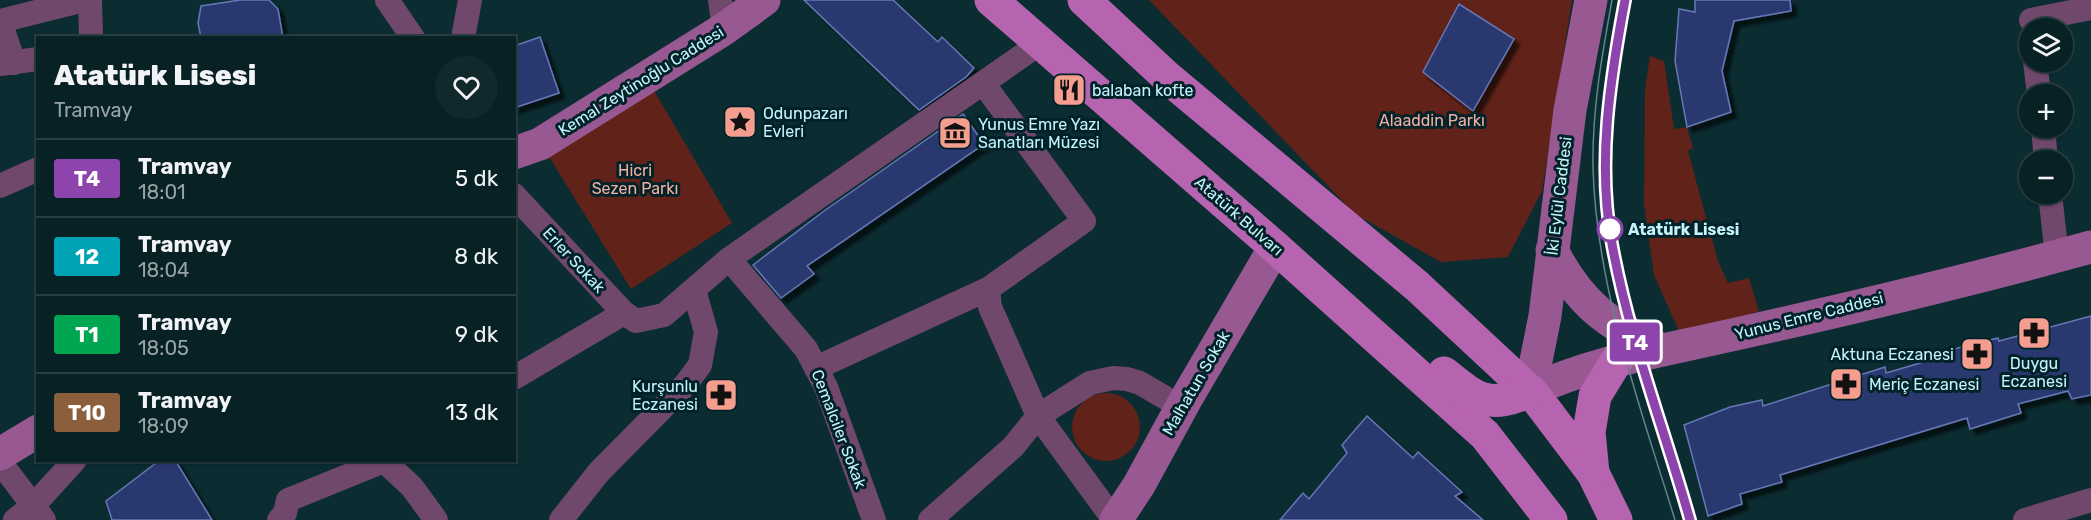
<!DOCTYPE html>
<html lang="tr">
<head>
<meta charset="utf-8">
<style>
  :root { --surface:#082125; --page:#11292d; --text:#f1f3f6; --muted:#98a3a7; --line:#293e42 }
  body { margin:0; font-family:Rubik,sans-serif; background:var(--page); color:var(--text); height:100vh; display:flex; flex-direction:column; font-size:22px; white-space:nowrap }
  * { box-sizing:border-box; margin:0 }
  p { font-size:20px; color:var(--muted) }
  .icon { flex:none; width:33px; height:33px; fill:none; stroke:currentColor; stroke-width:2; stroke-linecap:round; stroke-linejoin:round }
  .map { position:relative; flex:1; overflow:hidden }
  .panel { position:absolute; left:36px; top:36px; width:480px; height:426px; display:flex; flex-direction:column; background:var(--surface); border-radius:0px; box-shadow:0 2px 4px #0004,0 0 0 2px var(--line) }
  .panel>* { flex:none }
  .badge { padding:0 12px; border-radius:4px; font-size:21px; line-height:39px }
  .tools { position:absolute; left:2019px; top:18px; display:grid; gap:12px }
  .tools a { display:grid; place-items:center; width:54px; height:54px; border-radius:50%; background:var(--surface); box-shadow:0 2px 4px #0004,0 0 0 2px var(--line); font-size:30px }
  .map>.badge { position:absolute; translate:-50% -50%; box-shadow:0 0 0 3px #fff }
  .round { display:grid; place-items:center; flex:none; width:63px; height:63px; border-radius:32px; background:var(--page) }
  .overview { display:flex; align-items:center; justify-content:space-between; height:102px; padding:0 18px }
  h1 { font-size:28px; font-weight:800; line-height:45px }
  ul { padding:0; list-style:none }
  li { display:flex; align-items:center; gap:18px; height:78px; padding:0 18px; border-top:2px solid var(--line) }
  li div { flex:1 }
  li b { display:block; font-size:22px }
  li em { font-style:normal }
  li .badge { min-width:66px; font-weight:700; text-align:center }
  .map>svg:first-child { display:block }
  .green { fill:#602219 }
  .building { fill:#2b3970; stroke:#6578b5; stroke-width:1.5; filter:url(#shadow) }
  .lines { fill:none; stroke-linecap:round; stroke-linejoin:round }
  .street { stroke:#70486c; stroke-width:24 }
  .secondary { stroke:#985892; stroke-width:33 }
  .primary { stroke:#b764b0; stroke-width:33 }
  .tram { stroke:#60878d; stroke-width:1.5 }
  .line-casing { stroke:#fff; stroke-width:14 }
  .line { stroke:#8e44ad; stroke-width:9 }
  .stop-dot { fill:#fff; stroke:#8e44ad; stroke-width:3 }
  .labels { text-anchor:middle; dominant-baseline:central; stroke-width:6; stroke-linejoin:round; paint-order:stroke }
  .street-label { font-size:16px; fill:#c5f3fb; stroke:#012228 }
  .poi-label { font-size:16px; fill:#c5f3fb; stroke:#012228; text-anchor:start }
  .park-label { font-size:16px; fill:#f2aea1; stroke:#012228 }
  .stop-label { font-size:16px; font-weight:bold; fill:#c5f3fb; stroke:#012228; text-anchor:start }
</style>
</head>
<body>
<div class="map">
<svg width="2091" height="520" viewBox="0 0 2091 520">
  <defs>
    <filter id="shadow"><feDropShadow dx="5.5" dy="5.5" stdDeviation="1.5" flood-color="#0009"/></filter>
  </defs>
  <rect width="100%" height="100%" fill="#0b2c31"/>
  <!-- green -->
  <g class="green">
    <polygon points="1149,0 1572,0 1542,191 1508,257 1441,262 1355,214"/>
    <polygon points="1650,56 1664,61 1674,129 1687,127 1693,148 1688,151 1718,261 1728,283 1749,278 1759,311 1681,336 1654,275 1644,204 1645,90"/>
    <polygon points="653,89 732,223 631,289 546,152"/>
    <circle cx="1106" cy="427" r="34"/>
  </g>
  <!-- building -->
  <g class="building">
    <polygon points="240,0 269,0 278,9 283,38 201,38 198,23 201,6"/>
    <polygon points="804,0 893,0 938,42 942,37 974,68 966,77 919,110"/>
    <polygon points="1695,0 1790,0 1791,11 1734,21 1722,71 1731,112 1687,127 1675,61 1679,9 1695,12"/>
    <polygon points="1459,4 1514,39 1473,111 1423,72"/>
    <polygon points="540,37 559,93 514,108 514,46"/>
    <polygon points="963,114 984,144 807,266 814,274 781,298 753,265 824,211"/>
    <polygon points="2091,316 2091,395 2072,399 2068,391 2018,404 2021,413 1970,429 1967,418 1780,475 1782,482 1740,494 1742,504 1708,516 1684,425 1730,407 1762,400 1763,406 1885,367 1886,373 1951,354 1950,350 1998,338 1999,341"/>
    <polygon points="1367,416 1413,458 1418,452 1462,492 1455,496 1483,520 1280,520 1303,493 1309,499 1347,453 1342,445"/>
    <polygon points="160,460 175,460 212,520 112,520 106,501"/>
  </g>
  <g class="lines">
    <!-- street -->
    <g class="street">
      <polyline points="90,0 91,38"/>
      <polyline points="387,0 413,38"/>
      <polyline points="720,0 724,29"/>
      <polyline points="2031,20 2091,8"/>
      <polyline points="0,21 84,0"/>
      <polyline points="0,21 14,63"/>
      <polyline points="463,38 470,0"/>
      <polyline points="2035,62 2039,94"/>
      <polyline points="0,64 38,59"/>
      <polyline points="2043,128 2046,160"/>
      <polyline points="0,186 38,169"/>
      <polyline points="2050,194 2057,256"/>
      <polyline points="514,195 624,313 636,321 664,315 729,259 1039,44"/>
      <polyline points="729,259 806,349 826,387 874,520"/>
      <polyline points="988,289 990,307 1038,416 1114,520"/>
      <polyline points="816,368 988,289 1084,221 983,83"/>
      <polyline points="514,378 624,313"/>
      <polyline points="0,462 44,520"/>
      <polyline points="15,520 34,505 75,460"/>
      <polyline points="279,520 285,513 288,500 384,461 412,487 436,520"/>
      <polyline points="561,520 599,472 685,385 700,365 706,332 694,290"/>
      <polyline points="930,520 1013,447 1038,416 1090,383 1113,378 1127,379 1140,383 1181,407"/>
      <polyline points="2025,520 2091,500"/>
    </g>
    <!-- secondary -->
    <g class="secondary">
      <polyline points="514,153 540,144 724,29 764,0"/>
      <path d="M1552,250c27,54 57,75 110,100"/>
      <path d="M1530,391c66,-30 127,-39 197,-55 122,-27 244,-56 364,-89"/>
      <polyline points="1530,391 1545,316 1570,110 1591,0"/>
      <polyline points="0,454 38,431"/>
      <polyline points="1116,520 1139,485 1186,399 1275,247"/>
    </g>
    <!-- primary -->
    <g class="primary">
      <polyline points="991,0 1275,247 1485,435 1551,520"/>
      <polyline points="1084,0 1168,78 1417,286 1534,395 1593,473 1616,520"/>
      <path d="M1444,373c32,26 45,37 86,18"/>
      <polyline points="1593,473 1589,432 1595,396 1617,360"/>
    </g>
    <!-- tram -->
    <g class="tram">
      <path d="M1612,0c-10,55 -20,110 -19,167 3,120 47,239 82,353"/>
      <path d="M1625,0c-15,80 -27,163 -13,244 16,94 52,184 78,276"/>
    </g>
  </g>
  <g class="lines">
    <defs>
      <path id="line" d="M1625,0c-15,80 -28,163 -13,244 17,94 52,184 78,276"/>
    </defs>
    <!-- line casing -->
    <use href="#line" class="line-casing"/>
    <!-- line -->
    <use href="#line" class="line"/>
  </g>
  <!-- icons -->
  <defs>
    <symbol id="restaurant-square" viewBox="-11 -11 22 22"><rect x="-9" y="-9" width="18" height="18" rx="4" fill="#f59d8e" stroke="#012228"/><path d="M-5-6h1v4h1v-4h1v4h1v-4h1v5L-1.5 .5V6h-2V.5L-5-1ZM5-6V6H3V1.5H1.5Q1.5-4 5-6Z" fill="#111"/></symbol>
    <symbol id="sight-square" viewBox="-11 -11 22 22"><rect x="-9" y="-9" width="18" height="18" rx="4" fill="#f59d8e" stroke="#012228"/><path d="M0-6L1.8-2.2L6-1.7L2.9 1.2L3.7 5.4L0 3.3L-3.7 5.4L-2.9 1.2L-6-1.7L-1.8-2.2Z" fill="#111"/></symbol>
    <symbol id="museum-square" viewBox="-11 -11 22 22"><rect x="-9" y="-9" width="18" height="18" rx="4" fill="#f59d8e" stroke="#012228"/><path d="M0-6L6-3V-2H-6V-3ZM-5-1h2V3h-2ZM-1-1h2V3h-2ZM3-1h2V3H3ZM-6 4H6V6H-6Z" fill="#111"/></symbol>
    <symbol id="pharmacy-square" viewBox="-11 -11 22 22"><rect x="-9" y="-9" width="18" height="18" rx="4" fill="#f59d8e" stroke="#012228"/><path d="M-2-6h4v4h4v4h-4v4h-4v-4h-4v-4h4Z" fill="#111"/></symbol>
  </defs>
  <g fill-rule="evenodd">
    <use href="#restaurant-square" x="1050" y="71" width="38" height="38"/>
    <use href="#sight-square" x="721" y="103" width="38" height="38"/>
    <use href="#museum-square" x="936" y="114" width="38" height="38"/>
    <use href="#pharmacy-square" x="2015" y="314" width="38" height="38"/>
    <use href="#pharmacy-square" x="1958" y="335" width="38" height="38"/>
    <use href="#pharmacy-square" x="1827" y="365" width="38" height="38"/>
    <use href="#pharmacy-square" x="702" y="376" width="38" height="38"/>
  </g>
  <!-- markers -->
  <circle class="stop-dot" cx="1610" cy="229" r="12"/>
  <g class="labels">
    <!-- street labels -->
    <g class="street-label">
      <text transform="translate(641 81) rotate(-32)">Kemal Zeytinoğlu Caddesi</text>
      <text transform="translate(1559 196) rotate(-83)">İki Eylül Caddesi</text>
      <text transform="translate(1239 216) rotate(41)">Atatürk Bulvarı</text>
      <text transform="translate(574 260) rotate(47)">Erler Sokak</text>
      <text transform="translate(1809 316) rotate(-14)">Yunus Emre Caddesi</text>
      <text transform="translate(1196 383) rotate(-60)">Malhatun Sokak</text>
      <text transform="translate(839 429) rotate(69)">Cemalciler Sokak</text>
    </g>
    <!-- poi labels -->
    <g class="poi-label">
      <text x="1092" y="90">balaban kofte</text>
      <text x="763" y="113">Odunpazarı<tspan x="763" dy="18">Evleri</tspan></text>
      <text x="978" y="124">Yunus Emre Yazı<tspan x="978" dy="18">Sanatları Müzesi</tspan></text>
      <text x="1954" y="354" text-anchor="end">Aktuna Eczanesi</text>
      <text x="2034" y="363" text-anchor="middle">Duygu<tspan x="2034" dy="18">Eczanesi</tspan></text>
      <text x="1869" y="384">Meriç Eczanesi</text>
      <text x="698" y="386" text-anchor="end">Kurşunlu<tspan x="698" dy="18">Eczanesi</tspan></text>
    </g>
    <!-- park labels -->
    <g class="park-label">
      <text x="1432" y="120">Alaaddin Parkı</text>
      <text x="635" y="170">Hicri<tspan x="635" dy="18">Sezen Parkı</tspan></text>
    </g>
    <!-- stop labels -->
    <g class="stop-label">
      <text x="1628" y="229">Atatürk Lisesi</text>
    </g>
  </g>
</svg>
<div class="tools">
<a><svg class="icon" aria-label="layers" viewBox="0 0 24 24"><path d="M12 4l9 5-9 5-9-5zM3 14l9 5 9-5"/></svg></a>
<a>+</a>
<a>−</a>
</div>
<b class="badge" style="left:1635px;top:342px;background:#8e44ad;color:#fff">T4</b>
<section class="panel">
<div class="overview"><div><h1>Atatürk Lisesi</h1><p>Tramvay</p></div><a class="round"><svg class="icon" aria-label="heart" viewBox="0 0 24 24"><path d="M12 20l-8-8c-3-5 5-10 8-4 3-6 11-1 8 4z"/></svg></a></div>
<ul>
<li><span class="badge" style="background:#8e44ad;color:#fff">T4</span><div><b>Tramvay</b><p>18:01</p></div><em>5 dk</em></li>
<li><span class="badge" style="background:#00a3b4;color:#fff">12</span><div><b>Tramvay</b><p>18:04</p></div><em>8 dk</em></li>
<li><span class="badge" style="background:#00a651;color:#fff">T1</span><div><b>Tramvay</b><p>18:05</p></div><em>9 dk</em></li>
<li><span class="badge" style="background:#8b5e3c;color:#fff">T10</span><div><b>Tramvay</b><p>18:09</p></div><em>13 dk</em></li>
</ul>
</section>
</div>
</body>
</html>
